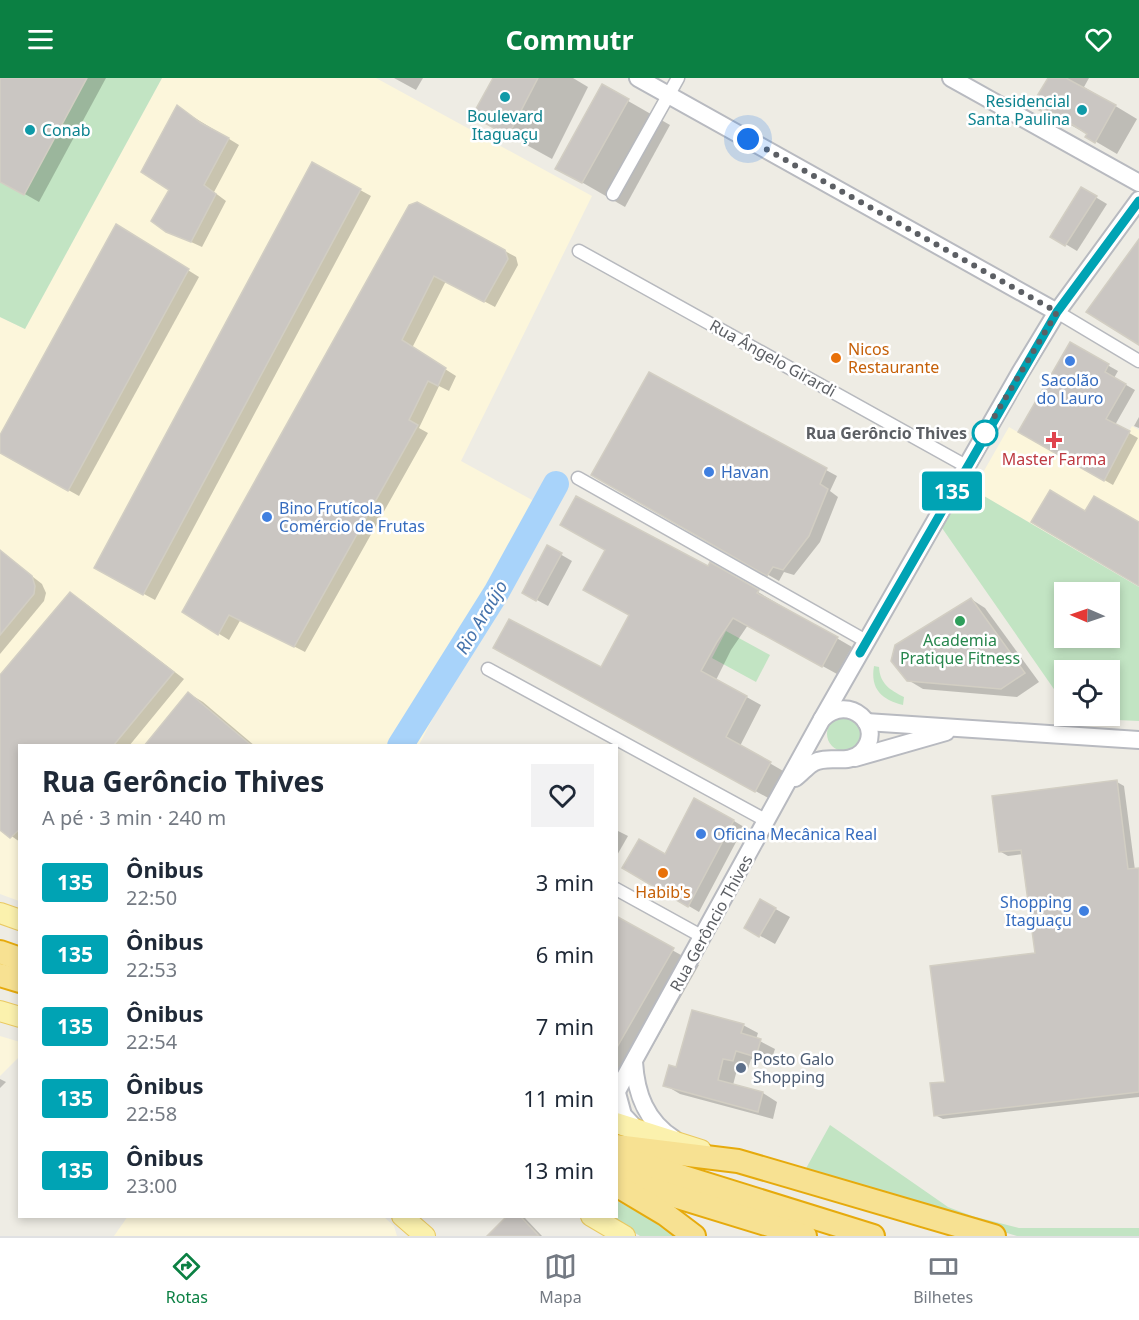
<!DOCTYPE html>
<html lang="pt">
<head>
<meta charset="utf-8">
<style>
  :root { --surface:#fff; --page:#f2f2f3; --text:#1f2937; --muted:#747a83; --line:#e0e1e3; --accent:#0b8043 }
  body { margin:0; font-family:"Noto Sans",sans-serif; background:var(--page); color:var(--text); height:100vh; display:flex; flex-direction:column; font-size:22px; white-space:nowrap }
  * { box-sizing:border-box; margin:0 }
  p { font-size:20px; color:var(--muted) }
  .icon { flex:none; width:33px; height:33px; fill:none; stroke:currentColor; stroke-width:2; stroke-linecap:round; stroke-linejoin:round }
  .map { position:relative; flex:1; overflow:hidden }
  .drawer { position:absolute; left:18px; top:666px; width:600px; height:474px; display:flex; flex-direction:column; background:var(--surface); border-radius:0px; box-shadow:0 3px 9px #0003 }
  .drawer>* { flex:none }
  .badge { padding:0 12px; border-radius:4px; font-size:21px; line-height:39px }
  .needle { width:39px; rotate:272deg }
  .controls { position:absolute; left:1054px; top:504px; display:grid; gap:12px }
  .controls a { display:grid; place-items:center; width:66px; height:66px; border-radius:0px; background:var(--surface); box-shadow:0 3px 9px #0003; font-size:30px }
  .you { position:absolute; width:30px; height:30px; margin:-15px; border:4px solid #fff; border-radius:50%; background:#1a73e8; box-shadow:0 0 0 9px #1a73e833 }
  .map>.badge { position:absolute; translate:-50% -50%; box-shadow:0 0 0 3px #fff }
  .round { display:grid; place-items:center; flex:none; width:63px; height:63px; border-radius:0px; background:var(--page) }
  .summary { display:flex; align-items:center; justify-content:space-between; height:102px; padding:0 24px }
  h1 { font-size:28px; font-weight:700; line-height:45px }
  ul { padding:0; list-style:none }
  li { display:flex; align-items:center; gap:18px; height:72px; padding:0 24px }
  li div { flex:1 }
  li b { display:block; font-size:22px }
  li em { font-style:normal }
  li .badge { min-width:66px; font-weight:700; text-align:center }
  header { display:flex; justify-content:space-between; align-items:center; height:78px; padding:0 24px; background:var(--accent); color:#fff; font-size:27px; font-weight:700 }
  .tab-bar { display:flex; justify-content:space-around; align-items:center; height:84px; border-top:2px solid var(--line); background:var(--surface); font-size:16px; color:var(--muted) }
  .tab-bar a { display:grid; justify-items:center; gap:3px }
  .tab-bar .on { color:var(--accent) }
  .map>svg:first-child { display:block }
  .commercial { fill:#fcf6db }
  .green { fill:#c2e4c3; fill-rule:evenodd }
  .shadow { fill:#0003 }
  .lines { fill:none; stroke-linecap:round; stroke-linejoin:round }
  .river { stroke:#a8d3fa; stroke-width:26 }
  .building { fill:#cac6c2; stroke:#d2cec3; stroke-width:1.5 }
  .street-casing { stroke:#b7b9be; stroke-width:15 }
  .secondary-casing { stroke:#b8bac0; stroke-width:20 }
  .primary-casing { stroke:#eac961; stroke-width:22 }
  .highway-casing { stroke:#e6aa0c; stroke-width:26 }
  .street { stroke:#fff; stroke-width:12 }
  .secondary { stroke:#fff; stroke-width:16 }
  .primary { stroke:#fbf1ad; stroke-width:20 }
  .highway { stroke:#f7e192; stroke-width:22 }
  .line-casing { stroke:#fff; stroke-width:14 }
  .line { stroke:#00a3b4; stroke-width:9 }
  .walk { stroke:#5c5f64; stroke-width:6; stroke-dasharray:0 10.8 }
  .culture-dot { fill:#0f9aa8; stroke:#fff; stroke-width:2 }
  .food-dot { fill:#e8710a; stroke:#fff; stroke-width:2 }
  .shop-dot { fill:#3f7fe0; stroke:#fff; stroke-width:2 }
  .stop-dot { fill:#fff; stroke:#00a3b4; stroke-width:3 }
  .health-dot { fill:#e0444e; stroke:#fff; stroke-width:2 }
  .leisure-dot { fill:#2e9e5b; stroke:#fff; stroke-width:2 }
  .service-dot { fill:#5c6f8a; stroke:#fff; stroke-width:2 }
  .labels { text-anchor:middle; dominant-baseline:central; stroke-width:5; stroke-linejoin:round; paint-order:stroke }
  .culture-label { font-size:16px; fill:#0d838f; stroke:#fff; text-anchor:end }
  .food-label { font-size:16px; fill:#c56008; stroke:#fff; text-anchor:start }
  .street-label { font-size:16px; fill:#5c5f64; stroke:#fff }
  .shop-label { font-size:16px; fill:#366cbe; stroke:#fff; text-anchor:start }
  .stop-label { font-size:16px; font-weight:bold; fill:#5c5f64; stroke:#fff; text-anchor:end }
  .health-label { font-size:16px; fill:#be3a42; stroke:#fff }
  .leisure-label { font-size:16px; fill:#27864d; stroke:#fff }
  .service-label { font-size:16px; fill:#4e5e75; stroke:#fff; text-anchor:start }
  .water-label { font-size:18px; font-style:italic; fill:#4573ac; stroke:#fff }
</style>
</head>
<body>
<header><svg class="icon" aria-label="menu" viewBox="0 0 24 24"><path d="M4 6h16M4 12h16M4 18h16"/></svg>Commutr<svg class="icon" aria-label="heart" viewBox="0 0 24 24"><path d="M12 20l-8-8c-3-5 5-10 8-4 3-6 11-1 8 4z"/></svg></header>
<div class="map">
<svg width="1139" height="1158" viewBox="0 0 1139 1158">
  <rect width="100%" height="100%" fill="#eeece4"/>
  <!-- commercial -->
  <g class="commercial">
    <polygon points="162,0 376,0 592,118 461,383 543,428 419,667 20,668 19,823 0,816 0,239 25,251"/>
    <polygon points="1132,348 1139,352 1139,508 973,412 1009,349 1103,403"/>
    <polygon points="0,958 20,964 19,979 0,998"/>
    <polygon points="128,1138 384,1139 394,1148 397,1158 114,1158"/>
  </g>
  <!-- green -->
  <g class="green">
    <polygon points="0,0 162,0 25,251 0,239"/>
    <path d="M967,408l172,101v134l-65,-3 -2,-2h38v-46h-45v35l-123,-177zM1065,514h45v46h-45z"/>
    <polygon points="726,553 770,577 756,604 712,580"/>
    <path d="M874,588l5,1c1,17 11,23 25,30l-1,8c-21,-5 -33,-16 -29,-39z"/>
    <circle cx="844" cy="656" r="17"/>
    <polygon points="830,1047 948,1129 972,1138 1019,1150 1139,1150 1139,1158 1017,1158 804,1094"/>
    <polygon points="617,1123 659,1146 676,1158 640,1158 609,1139 616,1138"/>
  </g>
  <!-- shadow -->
  <g class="shadow">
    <polygon points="0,0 106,0 39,124 0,102"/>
    <polygon points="394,0 423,0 416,12"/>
    <polygon points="494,0 573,0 588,9 552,81 474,38"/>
    <polygon points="1050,0 1089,0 1084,9 1137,41 1117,76 1088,59 1089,57 1034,27"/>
    <polygon points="602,8 670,47 625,129 557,90"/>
    <polygon points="177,29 239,67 214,114 226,123 202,169 167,153"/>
    <polygon points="313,86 371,118 155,522 96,490"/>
    <polygon points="1082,111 1107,126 1077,173 1052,158"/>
    <polygon points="417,125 516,179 518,187 495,229 446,203 412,270 456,298 449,313 439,308 419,350 428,355 305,574 241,541 229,562 184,534"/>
    <polygon points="127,154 199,199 79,418 0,374 0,361"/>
    <polygon points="1070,266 1118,293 1114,300 1135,312 1115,347 1138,360 1113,407 1020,354"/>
    <polygon points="650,296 837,398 830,413 838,419 820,464 794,497 784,494 779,503 593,397"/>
    <polygon points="1139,339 1139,350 1134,348"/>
    <polygon points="548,469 572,483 548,528 524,515"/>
    <polygon points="0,473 42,506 46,515 44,523 0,576"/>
    <polygon points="710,486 852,569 837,596 748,547 731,572 716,602 761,627 740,668 785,694 770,721 509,578 601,591"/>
    <polygon points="971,521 985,530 1039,604 1017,619 923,611 908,602"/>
    <polygon points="81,522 184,601 129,668 20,668 20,764 0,750 0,599"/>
    <polygon points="188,615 203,624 255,668 146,668"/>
    <polygon points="1117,704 1124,708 1135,792 1139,792 1139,1019 943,1041 935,1037 947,1005 1036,877 1023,776 1008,778 1001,774"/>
    <polygon points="734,743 744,749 699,834 624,790 665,778"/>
    <polygon points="616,752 628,758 616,779"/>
    <polygon points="761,823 790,839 775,866 746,850"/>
    <polygon points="616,841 699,887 621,1024 616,1021"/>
    <polygon points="743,947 758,955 756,961 775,971 770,986 751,981 748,991 738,988 733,1007 763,1015 777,1024 773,1041 680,1016 665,1007 677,991"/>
    <polygon points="0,1001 6,1004 0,1010"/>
    <polygon points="509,1138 525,1140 542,1158 489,1158"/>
  </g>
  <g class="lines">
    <!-- river -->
    <polyline class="river" points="400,668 496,515 556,406"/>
  </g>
  <!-- building -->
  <g class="building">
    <polygon points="0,0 87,0 24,117 0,104"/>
    <polygon points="493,0 538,0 508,58 472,38"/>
    <polygon points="1048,0 1066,0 1116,27 1095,65 1085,59 1087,56 1056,36 1042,31 1041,33 1031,28"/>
    <polygon points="602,6 629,21 582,105 555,91"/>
    <polygon points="177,27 201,45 229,60 204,107 216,116 191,164 166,154 151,143 169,112 141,94"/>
    <polygon points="312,84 361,111 143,517 94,490"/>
    <polygon points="1081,109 1097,118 1065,168 1050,159"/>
    <polygon points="417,124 505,172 508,181 484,224 434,198 402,262 446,290 438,308 428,303 409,342 418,347 294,569 229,537 218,557 182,534 409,127"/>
    <polygon points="116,146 189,191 68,413 0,375 0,357"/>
    <polygon points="1139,161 1139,267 1086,234"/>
    <polygon points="1070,264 1109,286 1105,294 1126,306 1106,341 1130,353 1104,403 1018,354"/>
    <polygon points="649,294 827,390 820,406 828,411 809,458 783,492 773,489 767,498 591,397"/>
    <polygon points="1050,412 1085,433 1094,418 1139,444 1139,508 1031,444"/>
    <polygon points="576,418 708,488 710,484 759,512 757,515 838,559 822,589 733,540 717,564 701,593 747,618 726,659 771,684 755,714 493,570 509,541 601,589 629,537 583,512 605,472 560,447"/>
    <polygon points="547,467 562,475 536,523 522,515"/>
    <polygon points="0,472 32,498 35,508 34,516 0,557"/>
    <polygon points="70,514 174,594 113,668 20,668 20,751 10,760 0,752 0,597"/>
    <polygon points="971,520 1025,595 1001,611 907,603 891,583 895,567"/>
    <polygon points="188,614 252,668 144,668"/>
    <polygon points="1117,702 1128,791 1139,790 1139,1014 934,1038 930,1005 945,1004 930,888 1035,875 1021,772 999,774 992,718"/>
    <polygon points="694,720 734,742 688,829 622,790 639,761 665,776"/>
    <polygon points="760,821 776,830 759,859 744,850"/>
    <polygon points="616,838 674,870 616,971"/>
    <polygon points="692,932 744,946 741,955 761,961 756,979 736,973 733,983 723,981 718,1002 763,1014 758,1034 663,1008 669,987 676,989"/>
    <polygon points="507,1138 520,1138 539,1158 487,1158"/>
  </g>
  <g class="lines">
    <defs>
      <g id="street">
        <polyline points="613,116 678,0"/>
        <polyline points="579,173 966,388"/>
        <polyline points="1057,234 1139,283"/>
        <polyline points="578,400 866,563"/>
        <polyline points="488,591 767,743"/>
        <polyline points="616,811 703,859"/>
      </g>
      <g id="secondary">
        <polyline points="638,0 1057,234"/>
        <polyline points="951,0 1139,105"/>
        <polyline points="866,644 1139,662"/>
        <polyline points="855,680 946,654"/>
        <path d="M795,700c6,-4 12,-12 18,-15 15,-9 35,3 49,-11 24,-25 -13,-60 -40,-33"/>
        <path d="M634,984c2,32 12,59 40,77"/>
        <polyline points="616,1015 822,641 1020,295 1057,234 1139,122"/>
        <polyline points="617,1015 623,1037 637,1052"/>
      </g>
      <g id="primary">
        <polyline points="0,835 20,842"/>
        <polyline points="0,933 20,939"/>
        <polyline points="616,1045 701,1072"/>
        <polyline points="402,1138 425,1158"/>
        <polyline points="591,1138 625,1158"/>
      </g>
      <g id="highway">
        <polyline points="0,874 20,881"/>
        <polyline points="0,897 20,903"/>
        <polyline points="616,1068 738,1083 994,1158"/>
        <polyline points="616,1078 873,1158"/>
        <polyline points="616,1100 805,1158"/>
        <polyline points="623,1111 665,1136 694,1158"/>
      </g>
    </defs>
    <!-- street casing -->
    <use href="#street" class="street-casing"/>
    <!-- secondary casing -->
    <use href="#secondary" class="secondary-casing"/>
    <!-- primary casing -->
    <use href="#primary" class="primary-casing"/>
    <!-- highway casing -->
    <use href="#highway" class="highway-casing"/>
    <!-- street -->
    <use href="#street" class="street"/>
    <!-- secondary -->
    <use href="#secondary" class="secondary"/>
    <!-- primary -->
    <use href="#primary" class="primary"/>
    <!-- highway -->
    <use href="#highway" class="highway"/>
  </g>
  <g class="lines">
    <defs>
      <polyline id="line" points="860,575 1057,234 1139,123"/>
    </defs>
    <!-- line casing -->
    <use href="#line" class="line-casing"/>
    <!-- line -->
    <use href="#line" class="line"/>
    <!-- walk -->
    <polyline class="walk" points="748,61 1057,234 981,361 985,355"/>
  </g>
  <!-- markers -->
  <g class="culture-dot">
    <circle cx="505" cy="19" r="6"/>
    <circle cx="1082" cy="32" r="6"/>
    <circle cx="30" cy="52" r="6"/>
  </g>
  <g class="food-dot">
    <circle cx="836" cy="280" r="6"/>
    <circle cx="663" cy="795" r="6"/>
  </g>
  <g class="shop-dot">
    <circle cx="1070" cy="283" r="6"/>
    <circle cx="709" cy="394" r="6"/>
    <circle cx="267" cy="439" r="6"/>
    <circle cx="701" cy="756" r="6"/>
    <circle cx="1084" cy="833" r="6"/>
  </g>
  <circle class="stop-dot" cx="985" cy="355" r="12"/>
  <path class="health-dot" d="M1051 353h6v6h6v6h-6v6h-6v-6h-6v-6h6z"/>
  <circle class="leisure-dot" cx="960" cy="543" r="6"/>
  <circle class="service-dot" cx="741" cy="990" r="6"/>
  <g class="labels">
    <!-- culture labels -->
    <g class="culture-label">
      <text x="1070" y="23">Residencial<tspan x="1070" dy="18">Santa Paulina</tspan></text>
      <text x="505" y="38" text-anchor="middle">Boulevard<tspan x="505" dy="18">Itaguaçu</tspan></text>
      <text x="42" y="52" text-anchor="start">Conab</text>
    </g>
    <!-- food labels -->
    <g class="food-label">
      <text x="848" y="271">Nicos<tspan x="848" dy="18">Restaurante</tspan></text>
      <text x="663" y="814" text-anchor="middle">Habib's</text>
    </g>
    <!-- street labels -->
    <g class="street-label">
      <text transform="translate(773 280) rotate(29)">Rua Ângelo Girardi</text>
      <text transform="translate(711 845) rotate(-61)">Rua Gerôncio Thives</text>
    </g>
    <!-- shop labels -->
    <g class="shop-label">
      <text x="1070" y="302" text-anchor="middle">Sacolão<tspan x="1070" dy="18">do Lauro</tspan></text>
      <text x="721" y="394">Havan</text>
      <text x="279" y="430">Bino Frutícola<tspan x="279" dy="18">Comércio de Frutas</tspan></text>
      <text x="713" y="756">Oficina Mecânica Real</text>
      <text x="1072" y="824" text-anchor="end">Shopping<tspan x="1072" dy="18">Itaguaçu</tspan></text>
    </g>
    <!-- stop labels -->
    <g class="stop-label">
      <text x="967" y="355">Rua Gerôncio Thives</text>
    </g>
    <!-- health labels -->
    <g class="health-label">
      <text x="1054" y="381">Master Farma</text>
    </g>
    <!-- leisure labels -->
    <g class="leisure-label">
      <text x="960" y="562">Academia<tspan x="960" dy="18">Pratique Fitness</tspan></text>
    </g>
    <!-- service labels -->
    <g class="service-label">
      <text x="753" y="981">Posto Galo<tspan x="753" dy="18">Shopping</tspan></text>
    </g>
    <!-- water labels -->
    <g class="water-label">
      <text transform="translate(481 539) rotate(-59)">Rio Araújo</text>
    </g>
  </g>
</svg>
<div class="controls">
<a><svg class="needle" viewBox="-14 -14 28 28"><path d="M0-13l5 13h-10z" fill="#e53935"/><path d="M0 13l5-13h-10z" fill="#747a83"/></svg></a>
<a><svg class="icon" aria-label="locate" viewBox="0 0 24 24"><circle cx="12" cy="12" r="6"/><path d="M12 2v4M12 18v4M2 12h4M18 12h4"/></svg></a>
</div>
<div class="you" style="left:748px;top:61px"></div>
<b class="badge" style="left:952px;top:413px;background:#00a3b4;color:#fff">135</b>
<section class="drawer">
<div class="summary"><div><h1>Rua Gerôncio Thives</h1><p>A pé · 3 min · 240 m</p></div><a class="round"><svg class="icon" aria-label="heart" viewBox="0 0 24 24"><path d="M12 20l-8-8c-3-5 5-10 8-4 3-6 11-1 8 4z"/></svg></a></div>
<ul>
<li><span class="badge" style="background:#00a3b4;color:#fff">135</span><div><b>Ônibus</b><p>22:50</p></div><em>3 min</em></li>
<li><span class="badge" style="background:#00a3b4;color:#fff">135</span><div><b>Ônibus</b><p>22:53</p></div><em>6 min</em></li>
<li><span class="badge" style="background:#00a3b4;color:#fff">135</span><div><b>Ônibus</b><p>22:54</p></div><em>7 min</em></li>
<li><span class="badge" style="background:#00a3b4;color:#fff">135</span><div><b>Ônibus</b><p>22:58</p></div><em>11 min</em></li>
<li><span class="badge" style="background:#00a3b4;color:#fff">135</span><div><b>Ônibus</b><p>23:00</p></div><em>13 min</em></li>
</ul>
</section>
</div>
<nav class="tab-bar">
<a class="on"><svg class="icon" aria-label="directions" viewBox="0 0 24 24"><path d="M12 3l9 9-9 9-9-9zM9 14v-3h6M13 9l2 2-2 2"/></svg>Rotas</a>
<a><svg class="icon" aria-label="map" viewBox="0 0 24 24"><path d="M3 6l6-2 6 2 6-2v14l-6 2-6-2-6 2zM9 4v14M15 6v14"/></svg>Mapa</a>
<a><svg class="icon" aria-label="tickets" viewBox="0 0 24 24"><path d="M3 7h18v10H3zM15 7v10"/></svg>Bilhetes</a>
</nav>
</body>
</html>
